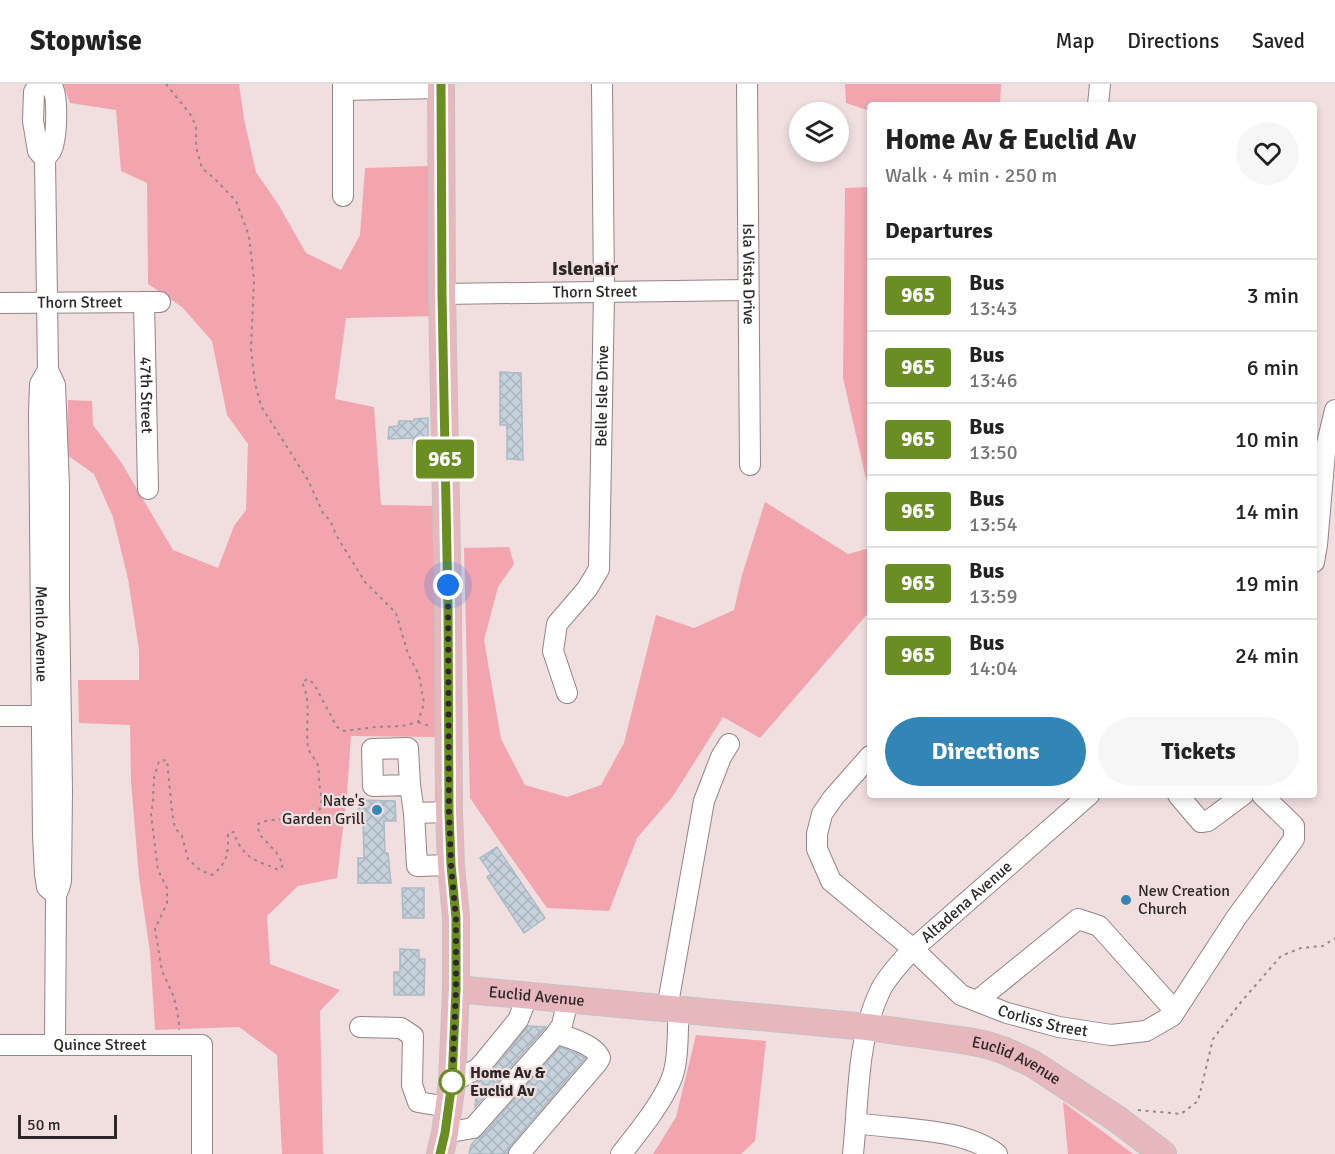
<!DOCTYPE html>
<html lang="en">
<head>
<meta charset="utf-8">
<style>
  :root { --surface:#fff; --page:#f6f6f6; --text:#222; --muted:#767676; --line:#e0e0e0; --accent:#3286b6 }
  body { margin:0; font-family:Signika,sans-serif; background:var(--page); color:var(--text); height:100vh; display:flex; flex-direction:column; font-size:22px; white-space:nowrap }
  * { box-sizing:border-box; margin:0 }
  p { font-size:20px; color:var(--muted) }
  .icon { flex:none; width:33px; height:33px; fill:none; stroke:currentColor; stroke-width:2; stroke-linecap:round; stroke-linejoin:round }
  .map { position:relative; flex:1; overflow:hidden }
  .panel { position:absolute; left:867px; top:18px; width:450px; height:696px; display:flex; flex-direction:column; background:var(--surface); border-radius:6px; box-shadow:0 3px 9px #0003 }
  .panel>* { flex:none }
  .badge { padding:0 12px; border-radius:4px; font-size:21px; line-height:39px }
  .controls { position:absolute; left:789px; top:18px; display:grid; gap:12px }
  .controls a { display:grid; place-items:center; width:60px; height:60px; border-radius:50%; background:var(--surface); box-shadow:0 3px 9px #0003; font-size:30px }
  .scale { position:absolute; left:18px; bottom:15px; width:99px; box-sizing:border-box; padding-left:6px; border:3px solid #2e2728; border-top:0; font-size:16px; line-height:21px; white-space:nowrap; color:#2e2728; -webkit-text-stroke:4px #f1dfe0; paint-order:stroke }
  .you { position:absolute; width:30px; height:30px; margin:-15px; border:4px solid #fff; border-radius:50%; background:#1a73e8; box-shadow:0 0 0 9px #1a73e833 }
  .map>.badge { position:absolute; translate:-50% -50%; box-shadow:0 0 0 3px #fff }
  h2 { padding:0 18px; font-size:22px; line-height:54px }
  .round { display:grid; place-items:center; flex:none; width:63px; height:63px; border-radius:32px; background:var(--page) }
  .head { display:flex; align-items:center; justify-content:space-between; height:102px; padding:0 18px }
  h1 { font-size:28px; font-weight:700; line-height:45px }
  .primary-button { display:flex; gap:12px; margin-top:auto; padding:12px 18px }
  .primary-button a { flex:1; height:69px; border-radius:36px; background:var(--accent); color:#fff; font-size:24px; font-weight:700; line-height:69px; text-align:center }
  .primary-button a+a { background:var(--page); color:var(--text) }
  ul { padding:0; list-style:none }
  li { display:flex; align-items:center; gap:18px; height:72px; padding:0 18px; border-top:2px solid var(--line) }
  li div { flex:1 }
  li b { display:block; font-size:22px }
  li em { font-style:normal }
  li .badge { min-width:66px; font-weight:700; text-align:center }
  header { display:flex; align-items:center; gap:36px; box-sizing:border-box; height:84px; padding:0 30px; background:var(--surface); border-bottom:2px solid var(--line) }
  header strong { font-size:28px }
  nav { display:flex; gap:33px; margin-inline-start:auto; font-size:21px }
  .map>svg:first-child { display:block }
  .grass { fill:#f2a5ae }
  .building { fill:url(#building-cross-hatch); stroke:#adbbc4; stroke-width:1.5 }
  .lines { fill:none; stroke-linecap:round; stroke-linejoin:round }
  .minor-casing { stroke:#948486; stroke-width:22 }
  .major-casing { stroke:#c4c3c3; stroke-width:28 }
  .path { stroke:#958889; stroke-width:2; stroke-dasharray:3 4.5; stroke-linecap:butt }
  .minor { stroke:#fff; stroke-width:20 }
  .major { stroke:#e6b7bc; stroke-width:26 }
  .line-casing { stroke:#fff; stroke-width:14 }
  .line { stroke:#6b8e23; stroke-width:9 }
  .walk { stroke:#2e2728; stroke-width:6; stroke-dasharray:0 10.8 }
  .poi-dot { fill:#3286b6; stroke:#f1dfe0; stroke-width:2 }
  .stop-dot { fill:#fff; stroke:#6b8e23; stroke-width:3 }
  .labels { text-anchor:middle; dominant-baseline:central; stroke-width:4.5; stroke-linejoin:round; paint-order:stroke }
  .street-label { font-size:16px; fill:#2e2728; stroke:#f1dfe0 }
  .poi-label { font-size:16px; fill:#2e2728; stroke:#f1dfe0; text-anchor:end }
  .stop-label { font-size:16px; font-weight:bold; fill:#2e2728; stroke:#f1dfe0; text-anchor:start }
  .quarter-label { font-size:20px; font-weight:bold; fill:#2e2728; stroke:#f1dfe0 }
</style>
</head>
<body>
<header>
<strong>Stopwise</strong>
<nav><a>Map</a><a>Directions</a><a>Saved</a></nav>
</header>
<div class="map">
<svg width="1335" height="1070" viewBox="0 0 1335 1070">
  <defs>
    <pattern id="building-cross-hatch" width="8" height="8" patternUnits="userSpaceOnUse" patternTransform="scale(1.5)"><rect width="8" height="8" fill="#c5d2dc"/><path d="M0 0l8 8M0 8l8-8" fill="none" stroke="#aab4bd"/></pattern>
  </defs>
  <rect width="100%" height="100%" fill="#f1dfe0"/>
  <!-- grass -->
  <g class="grass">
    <polygon points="63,0 239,0 244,35 256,88 278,120 306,169 341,186 360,151 365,84 428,82 435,232 346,234 335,315 374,323 381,421 437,422 437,653 351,652 347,710 337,794 298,802 267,832 270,880 340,906 320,927 323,1070 282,1070 277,971 239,943 155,946 150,868 139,793 131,697 130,641 79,639 78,596 139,596 139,566 128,495 113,433 94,390 67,371 68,316 92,317 93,341 121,378 173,466 218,484 234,442 246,426 248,360 227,331 212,257 182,223 148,200 147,99 121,87 116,26 70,19"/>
    <polygon points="845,0 1001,0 1000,21 870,21 870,27 846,19"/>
    <polygon points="870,103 870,412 843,294 845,104"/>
    <polygon points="765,418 848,470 870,464 870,527 760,654 723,633 673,712 637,754 609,827 547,824 498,755 470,714 464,464 509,463 514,480 498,503 484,556 501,655 525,701 567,713 601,701 624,659 656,531 694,544 734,526 742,491"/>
    <polygon points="696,951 766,957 755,1057 741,1070 653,1070 676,1033"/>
    <polygon points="1063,1018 1133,1070 1068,1070"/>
  </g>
  <!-- building -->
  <g class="building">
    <polygon points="500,288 521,289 523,376 507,375 507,341 500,341"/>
    <polygon points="428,334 428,361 413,360 413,354 388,355 389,343 398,342 399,337 414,337 414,335"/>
    <polygon points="358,716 395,717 396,737 384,737 385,769 388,769 391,799 358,799 358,774 364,774 363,736 359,736"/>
    <polygon points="497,763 545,834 524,849 487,793 491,790 480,774"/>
    <polygon points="402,804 424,804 424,834 403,834"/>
    <polygon points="400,865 419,866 419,875 425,875 424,911 394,911 394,888 400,888"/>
    <polygon points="528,942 546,943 475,1023 478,998 485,994 492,987"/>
    <polygon points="560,963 576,969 585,974 510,1062 507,1070 469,1070 471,1061 475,1056 482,1052"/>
  </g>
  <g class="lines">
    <defs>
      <g id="minor">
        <path id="s1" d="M747,0l3,381"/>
        <polyline points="343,6 441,4"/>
        <polyline points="1098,21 1100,0"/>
        <path d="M45,75l-7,-8 -5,-30 1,-29 4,-6 8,-1 7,3c5,12 4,51 -2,63 -2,3 -4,5 -6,8l3,211 7,15 4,102v112l3,192 -1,90 -2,7 -3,7 -1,150"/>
        <polyline points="343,112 343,0"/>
        <path id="s2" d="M442,210l306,-4"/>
        <path id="s3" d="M144,218l4,187"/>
        <path id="s4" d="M0,219l160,-1"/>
        <path id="s5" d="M48,286l-8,14 -1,30 4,421 2,39 2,13 9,8"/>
        <polyline points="1314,478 1317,461 1325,368 1335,326"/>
        <path id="s6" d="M567,609l-14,-42 4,-27 30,-35 12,-20 5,-276 -2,-209"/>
        <polyline points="0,632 42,632"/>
        <path id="s7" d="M870,672l-37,42 -11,16 -5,20v15l14,32 82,68 48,46 46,18 52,14 52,8 35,-4 26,-15 64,-98 58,-79v-13l-32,-31"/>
        <polyline points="410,701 373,702 372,665 408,664 410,701 414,729"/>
        <polyline points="1178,711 1201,738 1208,737 1243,711"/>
        <polyline points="449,728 414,729 417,782 451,781"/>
        <polyline points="977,917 1078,835 1099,842 1175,927"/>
        <polyline points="667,925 704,717 721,673 729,660"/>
        <polyline points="360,943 401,944 413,952 412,1001 418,1018 448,1023"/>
        <polyline points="556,950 562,941 568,916"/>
        <path id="s8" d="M0,961h202v109"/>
        <polyline points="452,998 477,985 483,979 518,936 528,911"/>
        <path d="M856,1039c44,7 105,4 141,31"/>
        <path d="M445,1049l28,-5 83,-94c13,3 39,11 44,24l-3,5 -78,91"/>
        <path d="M621,1070c16,-20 47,-58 53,-83 5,-18 3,-42 5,-61"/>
        <path id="s9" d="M853,1070c6,-55 3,-114 28,-165 8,-15 21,-28 32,-40l176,-154"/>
      </g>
      <g id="major">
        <path id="s10" d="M456,905l411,38 101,14 19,4 16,5 30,14 84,55 46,35"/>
        <polyline points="440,1070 445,1049 452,998 456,905 456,833 451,781 449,728 448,523 442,210 441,0"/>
      </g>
    </defs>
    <!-- minor casing -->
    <use href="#minor" class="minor-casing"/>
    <!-- major casing -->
    <use href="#major" class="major-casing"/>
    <!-- path -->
    <g class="path">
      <path d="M166,0l24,30 6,12v21l6,21 13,11 21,22 13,35 5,44 -3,70 4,33 6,23 47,74 15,33 8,9 5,13 29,47 31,31 12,41 11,21 5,28 -6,19 -16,4 -27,1 -31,4 -7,-4 -23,-43 -6,-5 -6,3c10,21 3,43 6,65 1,6 6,10 9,16 3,6 1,12 2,18 2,17 5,21 -3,37 -15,3 -49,-2 -59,7l3,10 16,17 7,12 -2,5c-6,1 -8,-2 -14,-4 -17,-6 -28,-14 -33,-33l-6,1c0,19 1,29 -16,42l-12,-5 -12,-11 -6,-23 -7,-8 -3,-16 -5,-52 -8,1 -5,17 -1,23 -2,13 7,56 9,18v15l-12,26 7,42 12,26 5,24v9"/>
      <polyline points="418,638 430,642"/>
      <polyline points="1138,1026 1181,1030 1198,1017 1213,955 1241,918 1281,872 1301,864 1323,862 1335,854"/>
    </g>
    <!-- minor -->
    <use href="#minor" class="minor"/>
    <!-- major -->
    <use href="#major" class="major"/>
  </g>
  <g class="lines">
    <defs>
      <polyline id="line" points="440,1070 445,1049 452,998 456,905 456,834 451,781 449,728 448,524 442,210 441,0"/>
    </defs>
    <!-- line casing -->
    <use href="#line" class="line-casing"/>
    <!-- line -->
    <use href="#line" class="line"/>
    <!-- walk -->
    <polyline class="walk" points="448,501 449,728 451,781 456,834 456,905 452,998"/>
  </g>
  <!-- markers -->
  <g class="poi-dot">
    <circle cx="377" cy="726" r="6"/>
    <circle cx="1126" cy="816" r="6"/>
  </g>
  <circle class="stop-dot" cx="452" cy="998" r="12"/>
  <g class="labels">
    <!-- street labels -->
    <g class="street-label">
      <text stroke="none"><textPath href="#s1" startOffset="190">Isla Vista Drive</textPath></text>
      <text stroke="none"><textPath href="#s2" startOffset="153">Thorn Street</textPath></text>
      <text stroke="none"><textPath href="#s4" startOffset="80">Thorn Street</textPath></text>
      <text stroke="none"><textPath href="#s3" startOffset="93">47th Street</textPath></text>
      <text stroke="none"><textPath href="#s6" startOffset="314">Belle Isle Drive</textPath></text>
      <text stroke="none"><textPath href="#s5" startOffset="266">Menlo Avenue</textPath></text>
      <text stroke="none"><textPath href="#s9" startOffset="291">Altadena Avenue</textPath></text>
      <text stroke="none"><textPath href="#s10" startOffset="81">Euclid Avenue</textPath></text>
      <text stroke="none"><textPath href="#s7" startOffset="405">Corliss Street</textPath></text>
      <text stroke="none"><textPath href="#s8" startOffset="100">Quince Street</textPath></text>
      <text stroke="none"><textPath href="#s10" startOffset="567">Euclid Avenue</textPath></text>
    </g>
    <!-- poi labels -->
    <g class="poi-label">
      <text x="365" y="717">Nate's<tspan x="365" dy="18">Garden Grill</tspan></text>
      <text x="1138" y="807" text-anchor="start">New Creation<tspan x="1138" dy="18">Church</tspan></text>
    </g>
    <!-- stop labels -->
    <g class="stop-label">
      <text x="470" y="989">Home Av &amp;<tspan x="470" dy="18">Euclid Av</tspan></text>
    </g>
    <!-- quarter labels -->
    <g class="quarter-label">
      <text x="585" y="184">Islenair</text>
    </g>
  </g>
</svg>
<div class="controls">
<a><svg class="icon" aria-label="layers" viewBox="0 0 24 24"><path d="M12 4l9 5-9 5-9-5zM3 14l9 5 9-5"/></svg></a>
</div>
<div class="scale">50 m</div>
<div class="you" style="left:448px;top:501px"></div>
<b class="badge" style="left:445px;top:375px;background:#6b8e23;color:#fff">965</b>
<section class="panel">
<div class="head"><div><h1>Home Av &amp; Euclid Av</h1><p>Walk · 4 min · 250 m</p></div><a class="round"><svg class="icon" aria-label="heart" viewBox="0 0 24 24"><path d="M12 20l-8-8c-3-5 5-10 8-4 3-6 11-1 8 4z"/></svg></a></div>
<h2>Departures</h2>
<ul>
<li><span class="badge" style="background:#6b8e23;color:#fff">965</span><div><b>Bus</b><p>13:43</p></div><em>3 min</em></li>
<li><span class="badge" style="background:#6b8e23;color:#fff">965</span><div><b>Bus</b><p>13:46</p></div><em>6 min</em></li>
<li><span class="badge" style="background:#6b8e23;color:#fff">965</span><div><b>Bus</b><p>13:50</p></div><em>10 min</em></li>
<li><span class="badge" style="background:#6b8e23;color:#fff">965</span><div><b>Bus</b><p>13:54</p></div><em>14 min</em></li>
<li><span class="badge" style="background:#6b8e23;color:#fff">965</span><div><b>Bus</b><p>13:59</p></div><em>19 min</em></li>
<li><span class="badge" style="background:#6b8e23;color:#fff">965</span><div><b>Bus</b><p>14:04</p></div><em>24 min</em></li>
</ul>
<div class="primary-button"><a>Directions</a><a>Tickets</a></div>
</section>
</div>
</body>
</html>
